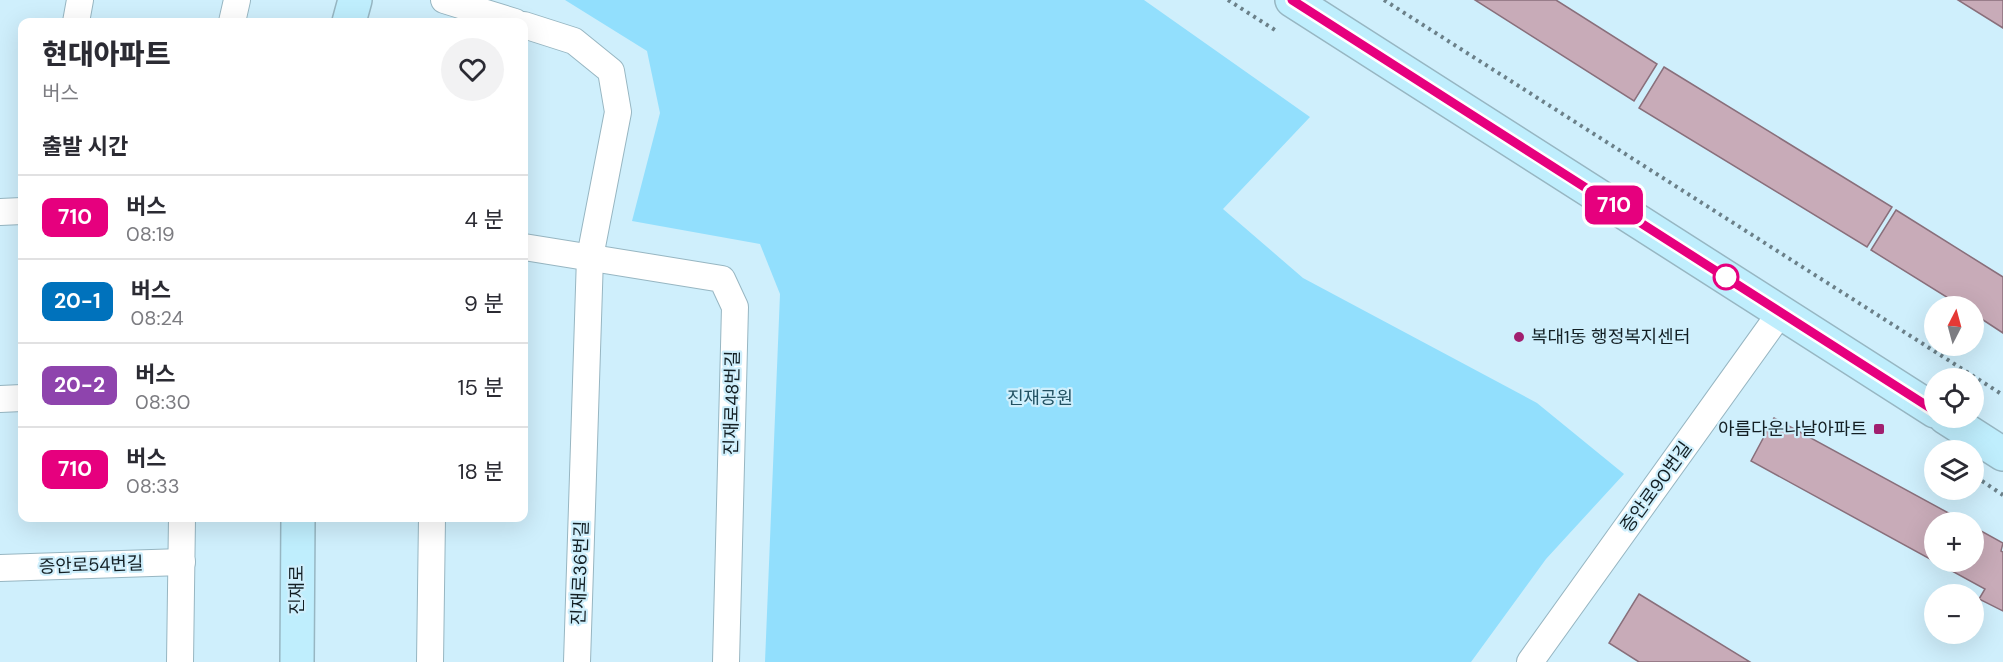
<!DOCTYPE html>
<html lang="ko">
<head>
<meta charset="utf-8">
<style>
  :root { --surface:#fff; --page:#f2f2f3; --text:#2b2b33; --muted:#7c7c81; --line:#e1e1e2 }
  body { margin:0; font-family:"DM Sans","Noto Sans KR",sans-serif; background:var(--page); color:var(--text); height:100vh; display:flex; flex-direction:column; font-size:22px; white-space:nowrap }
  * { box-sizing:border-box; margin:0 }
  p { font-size:20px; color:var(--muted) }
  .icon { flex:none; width:33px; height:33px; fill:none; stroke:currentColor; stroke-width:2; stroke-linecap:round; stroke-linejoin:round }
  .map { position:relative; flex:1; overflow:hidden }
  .drawer { position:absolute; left:18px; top:18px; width:510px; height:504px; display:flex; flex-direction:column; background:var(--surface); border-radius:12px; box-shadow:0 6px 24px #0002 }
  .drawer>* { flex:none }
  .badge { padding:0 12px; border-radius:9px; font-size:21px; line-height:39px }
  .needle { width:39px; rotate:6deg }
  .buttons { position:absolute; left:1924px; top:296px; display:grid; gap:12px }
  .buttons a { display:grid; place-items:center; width:60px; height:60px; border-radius:50%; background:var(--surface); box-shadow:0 6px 24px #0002; font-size:30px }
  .map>.badge { position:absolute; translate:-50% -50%; box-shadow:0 0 0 3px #fff }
  h2 { padding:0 24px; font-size:22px; line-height:54px }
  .round { display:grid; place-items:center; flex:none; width:63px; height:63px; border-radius:32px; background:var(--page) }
  .headline { display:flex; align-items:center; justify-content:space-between; height:102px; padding:0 24px }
  h1 { font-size:28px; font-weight:800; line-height:45px }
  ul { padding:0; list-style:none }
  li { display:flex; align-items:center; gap:18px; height:84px; padding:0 24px; border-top:2px solid var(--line) }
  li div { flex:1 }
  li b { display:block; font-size:22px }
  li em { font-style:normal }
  li .badge { min-width:66px; font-weight:700; text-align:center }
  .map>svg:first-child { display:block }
  .green { fill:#92dffd }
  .building { fill:#c8abb8; stroke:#896f7b; stroke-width:1.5 }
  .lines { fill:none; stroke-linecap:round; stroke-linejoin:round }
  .street-casing { stroke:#97b6c2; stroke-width:28 }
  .secondary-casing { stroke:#97b6c2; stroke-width:36 }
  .path { stroke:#6b8089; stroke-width:4; stroke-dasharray:3 4.5; stroke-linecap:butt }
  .street { stroke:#fff; stroke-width:26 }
  .secondary { stroke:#bfeefd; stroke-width:33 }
  .line-casing { stroke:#fff; stroke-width:14 }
  .line { stroke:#e6007e; stroke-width:9 }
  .stop-dot { fill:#fff; stroke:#e6007e; stroke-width:3 }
  .poi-dot { fill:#a11f6f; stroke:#cfeffc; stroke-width:2 }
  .labels { text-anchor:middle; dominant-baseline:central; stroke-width:4.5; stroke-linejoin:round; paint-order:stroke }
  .poi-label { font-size:18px; fill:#131f24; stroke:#cfeffc; text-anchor:start }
  .park-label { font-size:18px; fill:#225263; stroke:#cfeffc }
  .street-label { font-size:18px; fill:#131f24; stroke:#cfeffc }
</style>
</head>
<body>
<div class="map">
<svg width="2003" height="662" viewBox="0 0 2003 662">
  <rect width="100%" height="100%" fill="#cfeffc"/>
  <!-- green -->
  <polygon class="green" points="565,0 1144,0 1310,117 1223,209 1303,278 1537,403 1624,474 1546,559 1471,662 765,662 780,294 760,244 632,221 660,113 647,51"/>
  <!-- building -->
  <g class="building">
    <polygon points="1475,0 1556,0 1657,64 1634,101"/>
    <polygon points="1958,0 2003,0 2003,28"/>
    <polygon points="1664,67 1892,207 1867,247 1639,108"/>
    <polygon points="1896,210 2003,277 2003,333 1974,314 1974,306 1961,306 1871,250"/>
    <polygon points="1774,418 1965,522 1935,522 1935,561 1974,561 1974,527 2003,543 2001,551 2003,552 2003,611 1979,599 1985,589 1751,461"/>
    <polygon points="1639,594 1750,662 1639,662 1609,643"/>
  </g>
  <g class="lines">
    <defs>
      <g id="street">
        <polyline points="444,0 515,22"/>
        <polyline points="76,22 80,0"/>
        <polyline points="232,22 237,0"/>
        <polyline points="524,25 574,41 611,71 618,112 590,257 577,662"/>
        <polyline points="0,212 22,211"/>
        <polyline points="524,247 722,279 735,307 726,662"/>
        <polyline points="0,399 22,398"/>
        <polyline points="0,568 182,562"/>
        <polyline points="180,662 182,518"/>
        <polyline points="430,662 432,518"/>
        <polyline points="1530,662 1781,312"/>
      </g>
      <g id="secondary">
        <polyline points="1292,0 1935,411"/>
        <polyline points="349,22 355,0"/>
        <polyline points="1945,417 2003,454"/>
        <polyline points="297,662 298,518"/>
      </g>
    </defs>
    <!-- street casing -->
    <use href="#street" class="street-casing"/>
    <!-- secondary casing -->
    <use href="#secondary" class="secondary-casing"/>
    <!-- path -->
    <g class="path">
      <polyline points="1228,0 1275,30"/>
      <polyline points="1384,0 2003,395"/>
      <polyline points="1982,481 2003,495"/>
    </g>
    <!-- street -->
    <use href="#street" class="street"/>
    <!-- secondary -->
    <use href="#secondary" class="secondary"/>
  </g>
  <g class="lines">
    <defs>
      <polyline id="line" points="1292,0 1935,411"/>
    </defs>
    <!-- line casing -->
    <use href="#line" class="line-casing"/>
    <!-- line -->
    <use href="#line" class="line"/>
  </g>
  <!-- markers -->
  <circle class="stop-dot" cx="1726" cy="277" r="12"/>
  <g class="poi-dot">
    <circle cx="1519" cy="337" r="6"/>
    <rect x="1873" y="423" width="12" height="12" rx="3"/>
  </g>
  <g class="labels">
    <!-- poi labels -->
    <g class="poi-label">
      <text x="1531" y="337">복대1동 행정복지센터</text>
      <text x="1867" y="429" text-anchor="end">아름다운나날아파트</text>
    </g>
    <!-- park labels -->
    <g class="park-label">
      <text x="1040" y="398">진재공원</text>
    </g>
    <!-- street labels -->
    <g class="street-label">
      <text transform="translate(732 403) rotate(-89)">진재로48번길</text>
      <text transform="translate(1656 487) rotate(-54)">증안로90번길</text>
      <text transform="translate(91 565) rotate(-2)">증안로54번길</text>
      <text transform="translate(580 573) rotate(-88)">진재로36번길</text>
      <text transform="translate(297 590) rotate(-90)">진재로</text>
    </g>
  </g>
</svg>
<div class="buttons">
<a><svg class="needle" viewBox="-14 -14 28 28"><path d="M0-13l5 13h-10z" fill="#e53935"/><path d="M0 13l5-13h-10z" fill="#7c7c81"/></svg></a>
<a><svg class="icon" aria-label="locate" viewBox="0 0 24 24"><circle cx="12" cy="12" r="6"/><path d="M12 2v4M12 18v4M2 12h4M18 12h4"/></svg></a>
<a><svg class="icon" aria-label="layers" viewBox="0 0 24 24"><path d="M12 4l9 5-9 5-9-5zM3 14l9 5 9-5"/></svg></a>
<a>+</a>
<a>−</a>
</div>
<b class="badge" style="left:1614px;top:205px;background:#e6007e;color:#fff">710</b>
<section class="drawer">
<div class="headline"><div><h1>현대아파트</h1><p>버스</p></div><a class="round"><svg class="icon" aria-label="heart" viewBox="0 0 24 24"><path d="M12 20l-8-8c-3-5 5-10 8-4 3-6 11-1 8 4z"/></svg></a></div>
<h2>출발 시간</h2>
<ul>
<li><span class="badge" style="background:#e6007e;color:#fff">710</span><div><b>버스</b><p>08:19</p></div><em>4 분</em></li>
<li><span class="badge" style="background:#0072bc;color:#fff">20-1</span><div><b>버스</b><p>08:24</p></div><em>9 분</em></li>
<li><span class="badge" style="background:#8e44ad;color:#fff">20-2</span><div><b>버스</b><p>08:30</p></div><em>15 분</em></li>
<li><span class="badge" style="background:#e6007e;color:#fff">710</span><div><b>버스</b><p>08:33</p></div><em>18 분</em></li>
</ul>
</section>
</div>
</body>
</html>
